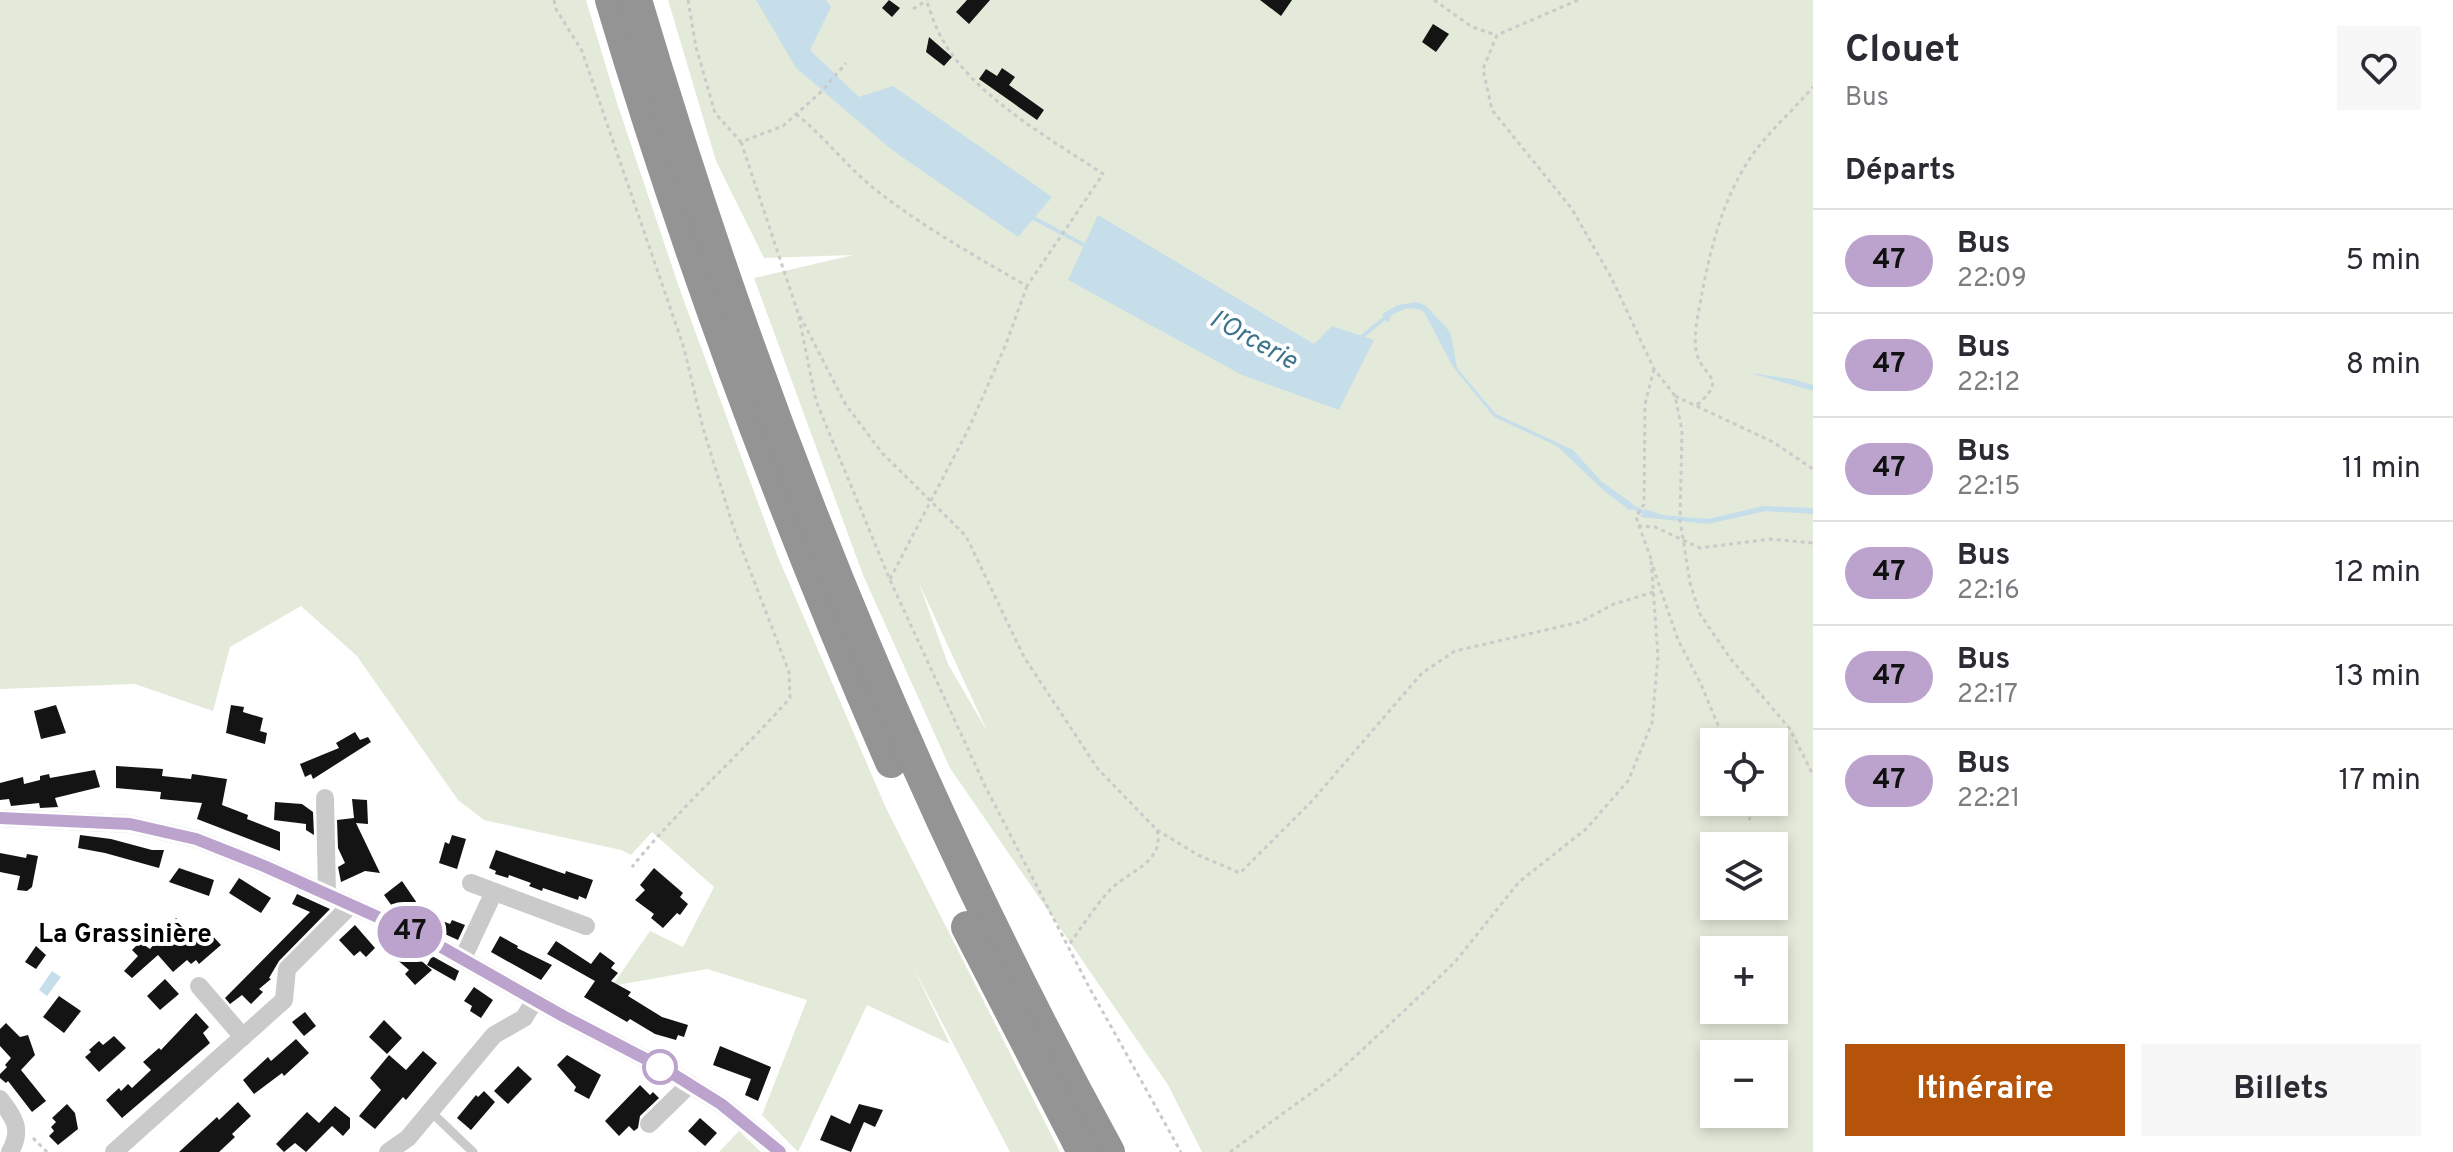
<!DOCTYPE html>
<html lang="fr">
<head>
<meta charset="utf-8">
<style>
  :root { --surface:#fff; --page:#f7f7f7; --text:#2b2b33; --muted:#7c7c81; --line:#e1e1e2; --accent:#b45309 }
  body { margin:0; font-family:Overpass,sans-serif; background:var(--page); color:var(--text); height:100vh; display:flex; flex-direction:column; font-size:30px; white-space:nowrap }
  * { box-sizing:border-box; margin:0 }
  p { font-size:26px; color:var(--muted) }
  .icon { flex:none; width:44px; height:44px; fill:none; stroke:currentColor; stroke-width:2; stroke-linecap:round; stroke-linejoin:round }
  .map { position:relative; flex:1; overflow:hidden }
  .side { display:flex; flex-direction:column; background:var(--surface); width:640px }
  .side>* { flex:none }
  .badge { padding:0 16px; border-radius:26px; font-size:28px; line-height:52px }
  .tools { position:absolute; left:1700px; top:728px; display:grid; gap:16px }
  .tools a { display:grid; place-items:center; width:88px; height:88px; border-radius:0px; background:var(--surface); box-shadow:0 4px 12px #0003; font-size:40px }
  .map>.badge { position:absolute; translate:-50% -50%; box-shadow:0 0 0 4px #fff }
  h2 { padding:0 32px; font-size:30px; line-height:72px }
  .round { display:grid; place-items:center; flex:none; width:84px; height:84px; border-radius:0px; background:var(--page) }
  .overview { display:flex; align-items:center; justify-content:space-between; height:136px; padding:0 32px }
  h1 { font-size:38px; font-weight:700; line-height:60px }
  .primary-button { display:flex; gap:16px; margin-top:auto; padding:16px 32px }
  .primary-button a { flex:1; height:92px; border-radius:0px; background:var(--accent); color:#fff; font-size:32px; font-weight:700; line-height:92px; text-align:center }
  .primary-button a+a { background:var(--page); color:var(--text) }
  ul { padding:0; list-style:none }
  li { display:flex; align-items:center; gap:24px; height:104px; padding:0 32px; border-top:2px solid var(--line) }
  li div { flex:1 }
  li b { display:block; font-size:30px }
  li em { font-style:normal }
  li .badge { min-width:88px; font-weight:700; text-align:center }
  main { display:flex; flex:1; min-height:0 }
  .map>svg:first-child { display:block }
  .green { fill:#e4eada; fill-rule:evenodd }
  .water { fill:#c6deea }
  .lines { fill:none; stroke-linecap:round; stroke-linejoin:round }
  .stream { stroke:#c6deea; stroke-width:4 }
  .building { fill:#141414 }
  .path { stroke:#cacaca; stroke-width:3; stroke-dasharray:4 4; stroke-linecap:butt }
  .lane { stroke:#cacaca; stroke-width:9 }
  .street { stroke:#cacaca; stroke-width:18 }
  .highway { stroke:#949494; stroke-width:32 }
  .line-casing { stroke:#fff; stroke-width:18 }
  .line { stroke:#bca3ce; stroke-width:12 }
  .stop-dot { fill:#fff; stroke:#bca3ce; stroke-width:4 }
  .labels { text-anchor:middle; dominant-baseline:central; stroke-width:8; stroke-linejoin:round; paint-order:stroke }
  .water-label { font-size:26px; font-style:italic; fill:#3d728c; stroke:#fff }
  .neighbourhood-label { font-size:26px; font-weight:bold; fill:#000; stroke:#fff }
</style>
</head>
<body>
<main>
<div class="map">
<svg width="1813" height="1152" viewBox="0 0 1813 1152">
  <rect width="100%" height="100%" fill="#fff"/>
  <!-- green -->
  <g class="green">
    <polygon points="0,0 586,0 617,103 680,290 778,557 886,808 1060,1152 1010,1152 913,967 950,1044 867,1005 798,1152 762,1115 807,1000 707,969 612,986 650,931 683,947 714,887 652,832 631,855 621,850 484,820 458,800 357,656 301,606 230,647 213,711 135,684 0,689"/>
    <path d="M668,0h1145v1152h-611l-34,-67 -218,-317 -87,-193 -109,-297 99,-23 -89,3 -48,-97zM919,583l68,148 -39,-67zM1714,742h60v60h-60zM1714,846h60v60h-60zM1714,950h60v60h-60zM1714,1054h60v60h-60z"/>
    <polygon points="739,1131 761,1152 719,1152"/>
  </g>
  <!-- water -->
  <g class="water">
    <polygon points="756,0 826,0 831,7 810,50 859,97 893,86 1052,197 1018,237 892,150 796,68"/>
    <polygon points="1098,215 1314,344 1332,326 1374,340 1339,410 1242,375 1068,280"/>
    <path d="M1416,302l9,3 21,22 5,8 6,33 39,46 77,36 28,31 32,23 -2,7 -27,-20 -47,-45 -63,-29 -41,-50 -29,-55c-12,-7 -22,-3 -33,4l-3,7 -6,-9 16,-9z"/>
    <polygon points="1750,373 1792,379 1813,385 1813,391"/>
    <polygon points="1763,506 1813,508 1813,514 1766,511 1708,524 1640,517 1645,509 1663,515 1708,519"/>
    <polygon points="52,971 61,977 47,996 39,990"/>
  </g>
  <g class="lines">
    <!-- stream -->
    <g class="stream">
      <polyline points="1030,216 1086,246"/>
      <polyline points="1359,339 1386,317"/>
      <polyline points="1628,505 1645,513"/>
    </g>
  </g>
  <!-- building -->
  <g class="building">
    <polygon points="889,0 900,8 892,17 882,8"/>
    <polygon points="967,0 990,0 969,24 956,12"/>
    <polygon points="1260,0 1292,0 1281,16"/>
    <polygon points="1433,24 1449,34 1436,52 1422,42"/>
    <polygon points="929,37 952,57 944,66 926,52"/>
    <polygon points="1002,68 1015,77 1009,85 1044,110 1037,120 979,79 986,69 997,76"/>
    <polygon points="56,705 66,733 41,739 34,711"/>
    <polygon points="231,705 244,707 243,712 263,718 260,731 267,733 265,744 226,733"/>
    <polygon points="355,732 360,740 368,737 371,742 313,779 311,774 305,777 300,764 339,748 336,743"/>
    <polygon points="116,766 163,769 162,776 191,779 192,774 227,779 222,805 248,815 247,819 280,832 280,851 197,819 202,803 160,799 161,792 116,788"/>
    <polygon points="95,770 100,787 55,798 58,807 40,808 39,803 11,806 9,799 0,800 0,783 23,777 24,784 40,780 40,776 49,774 50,778"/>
    <polygon points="352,799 367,800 368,824 356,823 380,873 365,871 341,882 338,867 345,863 338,848 337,820 354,818"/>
    <polygon points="275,802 302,804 313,812 314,835 306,830 306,824 274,820"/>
    <polygon points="80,835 111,839 152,850 164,850 159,868 105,853 78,848"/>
    <polygon points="452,835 466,839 457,869 439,863 445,842 449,844"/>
    <polygon points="496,850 565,874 566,871 593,880 586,899 579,896 578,900 543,888 542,891 529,886 531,883 509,875 508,878 495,874 496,871 489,868"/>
    <polygon points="0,853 26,858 27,854 38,856 32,887 27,891 17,890 20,876 0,872"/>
    <polygon points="179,868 214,880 209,896 169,882"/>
    <polygon points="654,868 683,893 680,897 688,904 680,915 677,913 663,928 651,918 654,914 635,900 645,890 640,885"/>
    <polygon points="239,878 271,898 261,913 229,893"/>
    <polygon points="402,881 419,906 406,916 397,913 384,895"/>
    <polygon points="297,894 330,909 279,961 269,978 271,979 259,989 263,992 251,1004 242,995 230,1004 225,998 310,912 292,904"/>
    <polygon points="176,918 200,940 209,932 221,945 199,964 196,960 191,964 187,960 173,972 158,955 132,978 124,971 138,956 132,950 140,942 150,949"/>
    <polygon points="440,920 450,924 452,920 465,925 458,940 436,930"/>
    <polygon points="355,925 375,948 366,957 360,951 354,956 339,940"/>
    <polygon points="500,936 518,946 517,948 552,965 541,980 491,952"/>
    <polygon points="397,940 432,970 415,985 405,974 409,970 387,951"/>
    <polygon points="556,941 591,964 600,952 615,963 611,968 618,973 611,981 631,992 628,996 662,1017 688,1025 684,1037 678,1035 676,1040 655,1034 630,1019 627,1022 584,997 595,981 547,954"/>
    <polygon points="36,946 46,955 36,969 25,962"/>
    <polygon points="432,956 459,971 455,981 427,965"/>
    <polygon points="165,979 179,994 160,1010 147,996"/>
    <polygon points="474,987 493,1000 481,1018 470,1011 472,1006 464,1001"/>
    <polygon points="59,996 81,1011 64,1033 43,1017"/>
    <polygon points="305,1012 316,1026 304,1036 292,1022"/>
    <polygon points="196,1013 209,1027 203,1033 210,1043 122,1118 106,1100 119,1088 121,1091 128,1084 132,1088 151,1070 143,1062 159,1048 161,1050"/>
    <polygon points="384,1020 402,1038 387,1054 369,1037"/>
    <polygon points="6,1023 20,1037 28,1035 35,1055 21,1070 46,1101 32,1112 8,1081 6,1083 0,1078 0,1074 7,1067 5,1065 11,1058 0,1046 0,1029"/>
    <polygon points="114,1036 126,1048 99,1072 85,1057 91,1052 89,1050 99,1041 103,1045"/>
    <polygon points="296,1039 309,1053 284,1076 282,1073 254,1094 243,1080 268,1057 271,1061"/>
    <polygon points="720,1046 771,1067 758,1101 745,1095 751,1079 713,1065"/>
    <polygon points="423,1051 437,1063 406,1100 403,1097 375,1129 359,1116 381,1090 370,1078 389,1055 406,1070"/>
    <polygon points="567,1055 601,1075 589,1099 574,1091 576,1087 557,1065"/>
    <polygon points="518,1066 532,1079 508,1104 494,1091"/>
    <polygon points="640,1085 650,1095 653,1092 659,1098 640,1116 638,1128 634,1131 629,1126 619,1136 605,1121"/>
    <polygon points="484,1091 495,1102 471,1130 457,1118 476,1095 478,1097"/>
    <polygon points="238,1102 251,1116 232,1134 235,1137 219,1152 179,1152 217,1117 219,1120"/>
    <polygon points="67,1104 75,1113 78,1129 58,1145 49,1136 54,1131 51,1127 56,1122 52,1118"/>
    <polygon points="859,1104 883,1110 875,1127 864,1122 851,1152 820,1140 831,1115 850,1124"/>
    <polygon points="335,1106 350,1118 350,1128 343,1136 332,1126 306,1152 295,1143 284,1152 276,1144 307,1112 319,1123"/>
    <polygon points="700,1118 717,1133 705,1146 688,1131"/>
  </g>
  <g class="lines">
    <!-- path -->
    <g class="path">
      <path d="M554,0l2,9 26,42 102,297 19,80 30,98 56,146 1,26c-51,58 -110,109 -158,169"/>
      <polyline points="688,0 696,47 715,113 741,142 783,126 822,91 846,63"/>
      <polyline points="1434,0 1472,27 1496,35"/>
      <polyline points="1578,0 1497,35 1483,69 1492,110 1572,209 1612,279 1654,369 1675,396 1682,430 1680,520 1690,583 1700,614 1730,658 1790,729 1813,775"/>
      <polyline points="913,9 927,0"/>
      <path d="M796,114c30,24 52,54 80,76 47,37 99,66 151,96l76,-112c-55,-37 -132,-79 -163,-139 -6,-11 -9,-23 -14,-35"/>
      <polyline points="741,142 798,313 816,401 890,580 985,786 1089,987 1181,1152"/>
      <path d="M800,316l46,89 36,48 84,83 58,121 74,112 59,61c8,33 -29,41 -47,60 -15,16 -28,37 -42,56"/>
      <polyline points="1675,396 1773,442 1813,469"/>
      <path d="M1697,405c32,-28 6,-27 0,-51 -5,-17 2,-43 5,-61 10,-52 24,-105 57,-147 17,-21 37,-39 54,-59"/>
      <polyline points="1638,526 1655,527 1700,548 1770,539 1813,543"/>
      <polyline points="1651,559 1636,517 1644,504 1645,404 1654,369"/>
      <polyline points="1653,567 1678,640 1700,682 1725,742"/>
      <polyline points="890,579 969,428 1006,344 1027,286"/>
      <polyline points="1745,802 1750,820"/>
      <polyline points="1157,830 1198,855 1240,873 1312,801 1422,673 1455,651 1580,622 1614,604 1654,592"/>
      <polyline points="33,1138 47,1152"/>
      <polyline points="1230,1152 1333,1077 1405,1010 1455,962 1519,882 1586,829 1628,781 1652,723 1658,656 1651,559"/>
    </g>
    <!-- lane -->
    <polyline class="lane" points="429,1110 473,1152"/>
    <!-- street -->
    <g class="street">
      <polyline points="325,798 327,894"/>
      <polyline points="0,818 130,824 196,839 264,866 429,940 563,1016 665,1069 721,1104 780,1152"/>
      <polyline points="471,883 586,926"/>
      <polyline points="463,958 494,892"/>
      <polyline points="199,986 243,1037"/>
      <path d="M0,1099c14,19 23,30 10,53"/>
      <polyline points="649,1124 690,1084"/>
      <polyline points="114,1152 284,1000 287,969 351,905"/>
      <polyline points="388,1152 408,1138 494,1035 524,1018 535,1000"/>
    </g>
    <!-- highway -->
    <g class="highway">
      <path d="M611,0c77,259 172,514 280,762"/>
      <path d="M636,0c118,398 273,788 473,1152"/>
      <polyline points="967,927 1083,1152"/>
    </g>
  </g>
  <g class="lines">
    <defs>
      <polyline id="line" points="0,818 130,824 196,839 264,866 429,940 563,1016 665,1069 721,1104 780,1152"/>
    </defs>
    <!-- line casing -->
    <use href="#line" class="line-casing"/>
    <!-- line -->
    <use href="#line" class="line"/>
  </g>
  <!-- markers -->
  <circle class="stop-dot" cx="660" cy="1067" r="16"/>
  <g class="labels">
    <!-- water labels -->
    <g class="water-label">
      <text transform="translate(1253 341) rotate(29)">l'Orcerie</text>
    </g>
    <!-- neighbourhood labels -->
    <g class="neighbourhood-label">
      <text x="125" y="935">La Grassinière</text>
    </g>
  </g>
</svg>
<div class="tools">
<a><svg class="icon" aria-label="locate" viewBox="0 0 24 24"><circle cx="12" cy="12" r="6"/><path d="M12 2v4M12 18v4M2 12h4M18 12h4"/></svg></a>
<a><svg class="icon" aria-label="layers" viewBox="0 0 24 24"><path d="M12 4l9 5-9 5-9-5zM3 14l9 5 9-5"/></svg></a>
<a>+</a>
<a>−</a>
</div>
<b class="badge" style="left:410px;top:932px;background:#bca3ce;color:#111">47</b>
</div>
<section class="side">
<div class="overview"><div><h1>Clouet</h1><p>Bus</p></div><a class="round"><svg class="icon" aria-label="heart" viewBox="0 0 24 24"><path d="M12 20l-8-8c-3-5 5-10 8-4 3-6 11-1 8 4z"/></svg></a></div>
<h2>Départs</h2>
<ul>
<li><span class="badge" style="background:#bca3ce;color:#111">47</span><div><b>Bus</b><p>22:09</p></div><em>5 min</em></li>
<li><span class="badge" style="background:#bca3ce;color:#111">47</span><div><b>Bus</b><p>22:12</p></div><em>8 min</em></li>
<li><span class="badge" style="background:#bca3ce;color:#111">47</span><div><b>Bus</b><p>22:15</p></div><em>11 min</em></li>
<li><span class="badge" style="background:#bca3ce;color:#111">47</span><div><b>Bus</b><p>22:16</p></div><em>12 min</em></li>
<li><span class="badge" style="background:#bca3ce;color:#111">47</span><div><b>Bus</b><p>22:17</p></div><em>13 min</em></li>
<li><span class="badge" style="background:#bca3ce;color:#111">47</span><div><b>Bus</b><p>22:21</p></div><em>17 min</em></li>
</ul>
<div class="primary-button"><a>Itinéraire</a><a>Billets</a></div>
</section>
</main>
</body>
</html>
